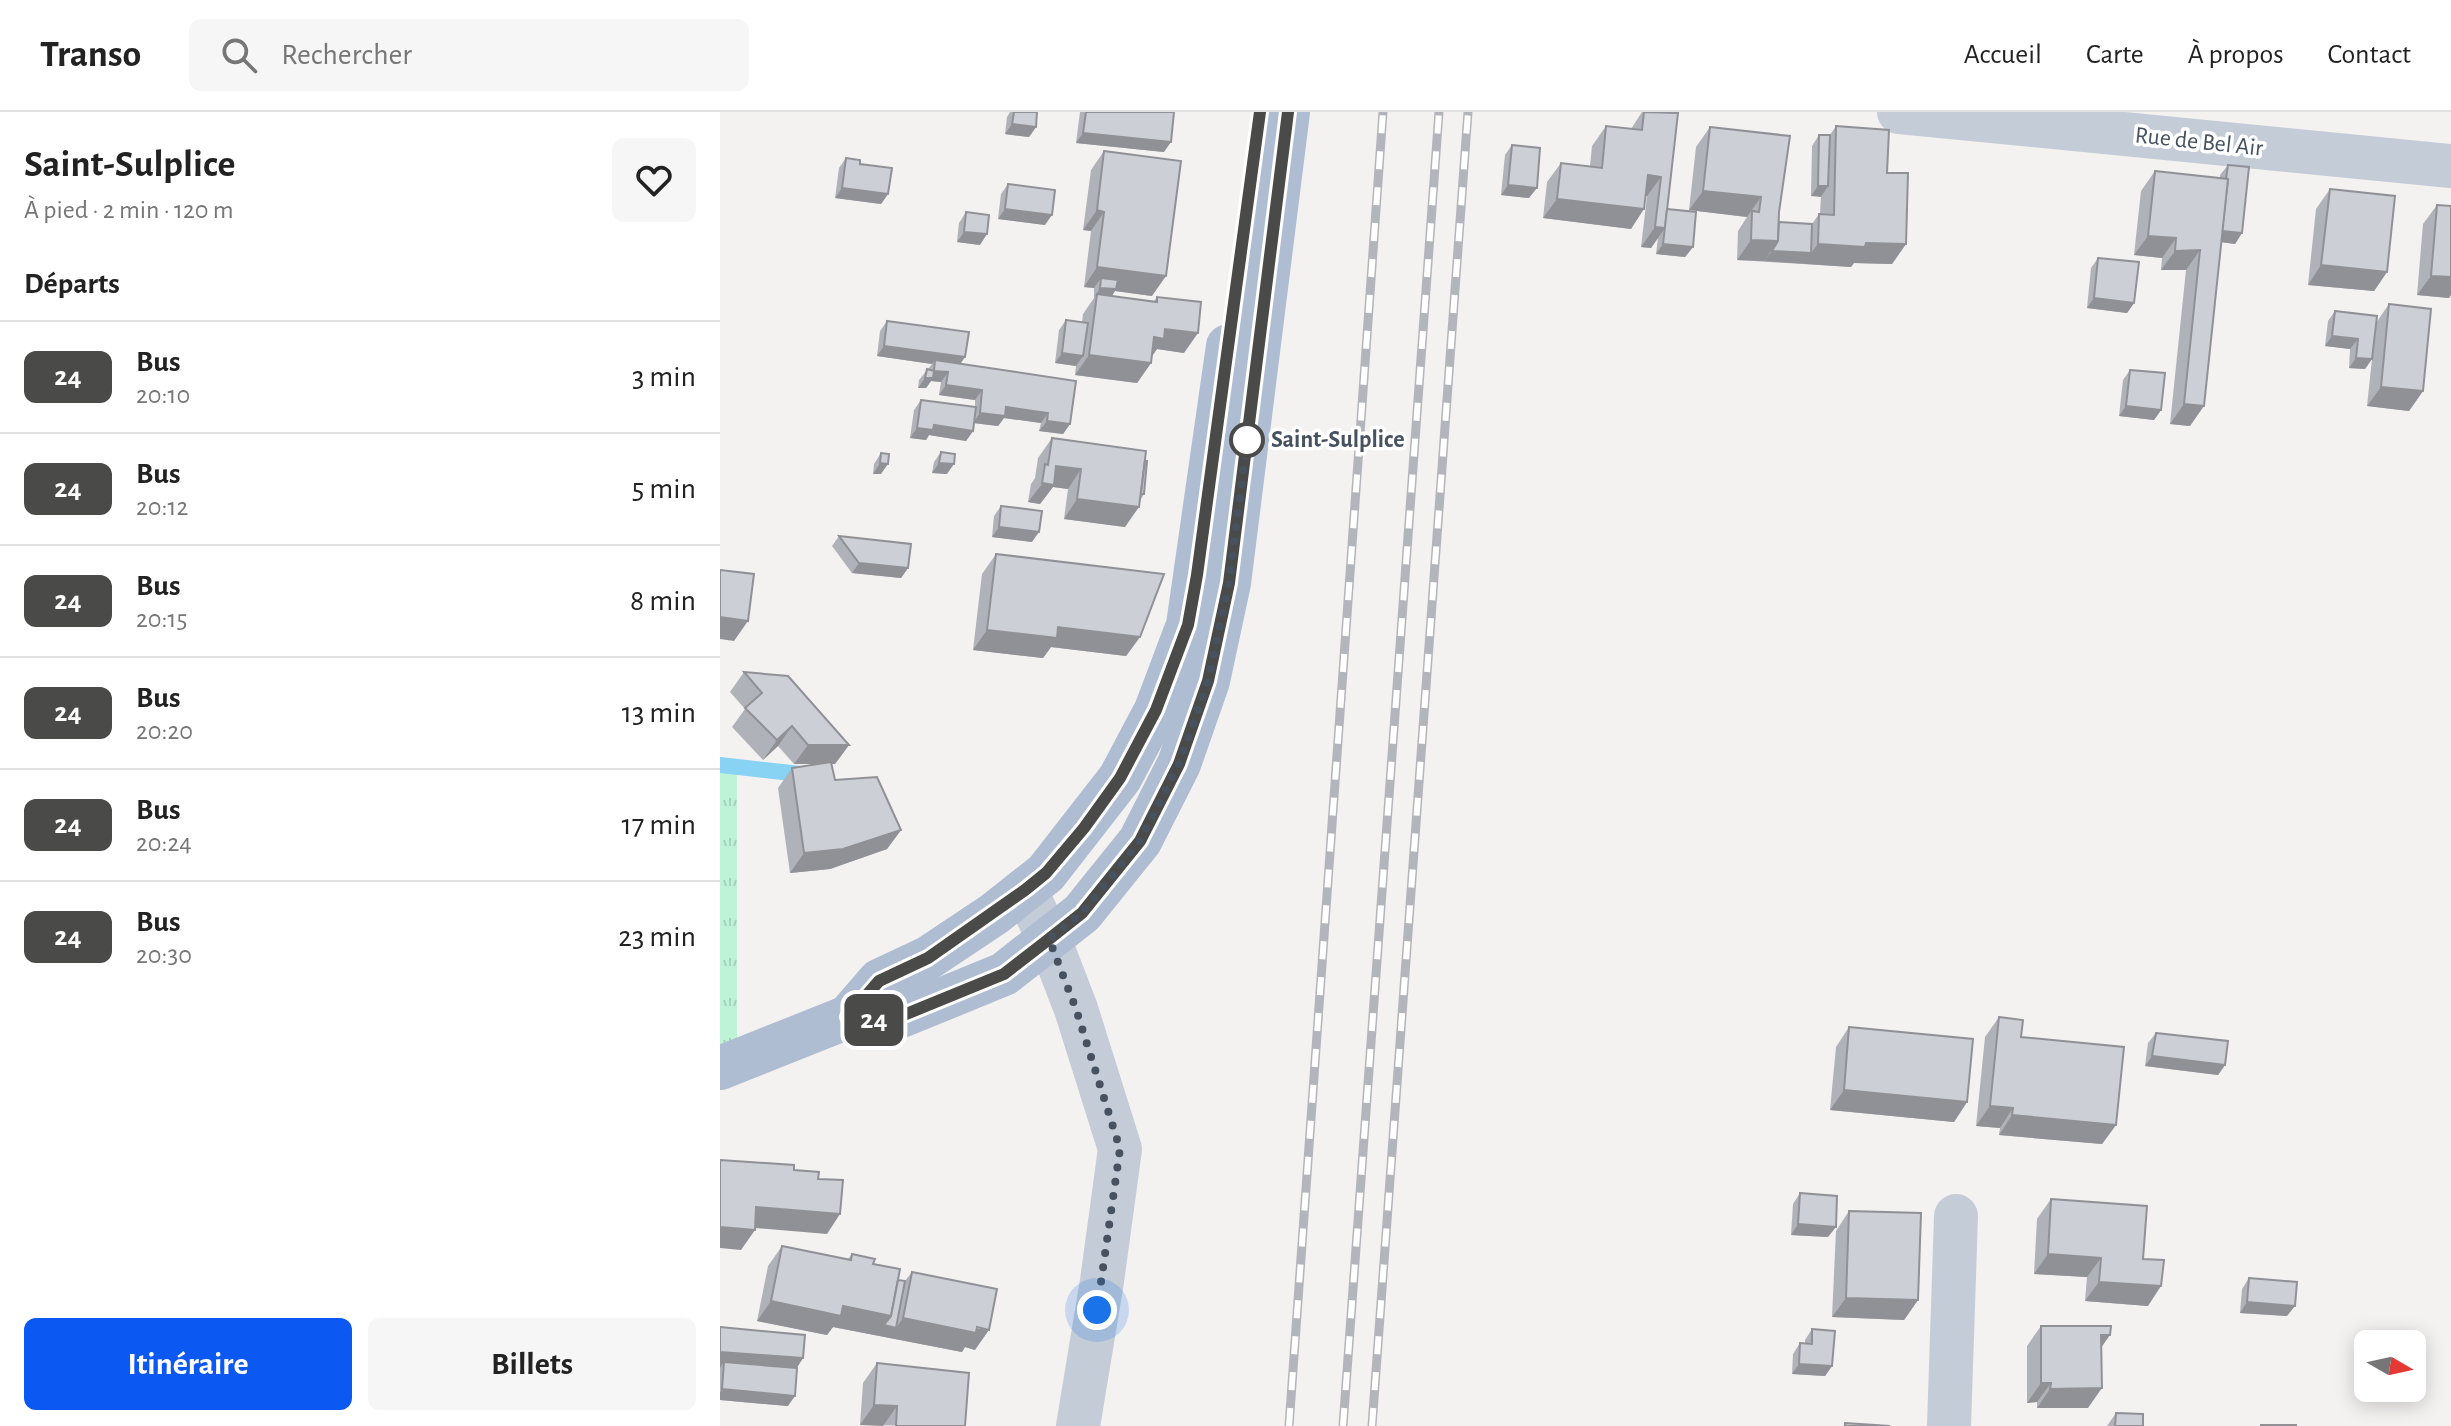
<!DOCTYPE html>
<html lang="fr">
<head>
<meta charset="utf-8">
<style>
  :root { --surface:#fff; --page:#f6f6f6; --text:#222; --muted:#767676; --line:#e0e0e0; --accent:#0b58f3 }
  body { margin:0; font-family:"Alegreya Sans",sans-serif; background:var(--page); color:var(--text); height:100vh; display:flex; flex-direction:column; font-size:30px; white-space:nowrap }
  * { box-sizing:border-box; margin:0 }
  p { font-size:26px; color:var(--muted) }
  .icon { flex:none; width:44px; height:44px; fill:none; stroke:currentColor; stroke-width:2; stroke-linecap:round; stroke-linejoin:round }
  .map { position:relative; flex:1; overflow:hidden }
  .side { display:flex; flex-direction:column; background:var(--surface); width:720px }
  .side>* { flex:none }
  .badge { padding:0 16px; border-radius:12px; font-size:28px; line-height:52px }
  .needle { width:52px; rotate:99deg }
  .controls { position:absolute; left:1634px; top:1218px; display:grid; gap:16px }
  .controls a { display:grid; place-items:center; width:72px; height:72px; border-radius:12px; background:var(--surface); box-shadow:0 4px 20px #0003; font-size:40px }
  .you { position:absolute; width:40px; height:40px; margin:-20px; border:6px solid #fff; border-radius:50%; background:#1a73e8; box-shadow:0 0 0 12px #1a73e833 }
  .map>.badge { position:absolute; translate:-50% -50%; box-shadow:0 0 0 4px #fff }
  h2 { padding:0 24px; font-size:30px; line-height:72px }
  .round { display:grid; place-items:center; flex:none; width:84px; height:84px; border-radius:12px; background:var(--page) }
  .summary { display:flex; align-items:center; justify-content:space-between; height:136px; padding:0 24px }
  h1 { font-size:38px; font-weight:600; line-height:60px }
  .button { display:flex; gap:16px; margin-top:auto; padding:16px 24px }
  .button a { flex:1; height:92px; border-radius:12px; background:var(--accent); color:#fff; font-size:32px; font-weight:600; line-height:92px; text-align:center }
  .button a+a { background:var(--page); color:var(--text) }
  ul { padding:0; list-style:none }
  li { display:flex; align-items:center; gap:24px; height:112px; padding:0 24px; border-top:2px solid var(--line) }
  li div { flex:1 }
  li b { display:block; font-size:30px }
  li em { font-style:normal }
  li .badge { min-width:88px; font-weight:700; text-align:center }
  header { display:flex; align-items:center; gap:48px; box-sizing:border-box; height:112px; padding:0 40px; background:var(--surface); border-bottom:2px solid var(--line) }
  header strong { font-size:38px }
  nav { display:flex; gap:44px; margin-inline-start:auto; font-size:28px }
  .search { width:560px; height:72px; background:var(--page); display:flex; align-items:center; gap:20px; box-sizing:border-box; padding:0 28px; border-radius:12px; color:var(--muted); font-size:30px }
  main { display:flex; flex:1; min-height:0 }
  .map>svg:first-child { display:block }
  .grass { fill:url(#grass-tufts) }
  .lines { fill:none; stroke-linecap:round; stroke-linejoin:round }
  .stream { stroke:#88d2f3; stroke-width:16 }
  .minor { stroke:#c4ccd7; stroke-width:44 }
  .major { stroke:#afbdd2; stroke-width:44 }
  .rail-casing { stroke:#b3b5bc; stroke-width:9 }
  .rail { stroke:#fff; stroke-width:6; stroke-dasharray:18; stroke-linecap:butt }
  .wall { fill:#b0b2b9 }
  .shaded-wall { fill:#909196 }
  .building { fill:#cdcfd7; stroke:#909196; stroke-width:2 }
  .line-casing { stroke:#fff; stroke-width:18 }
  .line { stroke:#4a4a49; stroke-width:12 }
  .walk { stroke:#475260; stroke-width:8; stroke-dasharray:0 14.4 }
  .stop-dot { fill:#fff; stroke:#4a4a49; stroke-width:4 }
  .labels { text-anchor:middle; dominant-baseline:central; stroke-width:7; stroke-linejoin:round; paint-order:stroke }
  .street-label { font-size:24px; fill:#475260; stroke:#fff }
  .stop-label { font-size:24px; font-weight:bold; fill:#475260; stroke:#fff; text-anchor:start }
</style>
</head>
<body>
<header>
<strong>Transo</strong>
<div class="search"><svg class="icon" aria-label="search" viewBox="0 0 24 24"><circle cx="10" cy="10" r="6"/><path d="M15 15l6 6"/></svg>Rechercher</div>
<nav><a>Accueil</a><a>Carte</a><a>À propos</a><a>Contact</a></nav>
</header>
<main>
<section class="side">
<div class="summary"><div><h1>Saint-Sulplice</h1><p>À pied · 2 min · 120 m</p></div><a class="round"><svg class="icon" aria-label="heart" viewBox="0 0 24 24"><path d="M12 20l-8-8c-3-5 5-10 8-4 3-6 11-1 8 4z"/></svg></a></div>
<h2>Départs</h2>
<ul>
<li><span class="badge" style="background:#4a4a49;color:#fff">24</span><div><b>Bus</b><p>20:10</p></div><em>3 min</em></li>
<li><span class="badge" style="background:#4a4a49;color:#fff">24</span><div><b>Bus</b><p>20:12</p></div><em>5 min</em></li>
<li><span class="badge" style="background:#4a4a49;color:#fff">24</span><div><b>Bus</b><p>20:15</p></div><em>8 min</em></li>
<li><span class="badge" style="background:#4a4a49;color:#fff">24</span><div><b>Bus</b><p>20:20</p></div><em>13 min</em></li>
<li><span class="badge" style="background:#4a4a49;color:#fff">24</span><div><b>Bus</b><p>20:24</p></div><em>17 min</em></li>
<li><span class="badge" style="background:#4a4a49;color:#fff">24</span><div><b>Bus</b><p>20:30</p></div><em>23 min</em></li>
</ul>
<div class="button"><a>Itinéraire</a><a>Billets</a></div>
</section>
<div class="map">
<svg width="1731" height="1314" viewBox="0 0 1731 1314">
  <defs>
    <pattern id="grass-tufts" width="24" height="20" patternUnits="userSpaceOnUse" patternTransform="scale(2)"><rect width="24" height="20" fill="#bef3d8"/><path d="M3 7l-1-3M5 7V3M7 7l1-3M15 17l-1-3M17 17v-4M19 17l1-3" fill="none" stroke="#a5d2bc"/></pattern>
  </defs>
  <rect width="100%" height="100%" fill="#f4f1f1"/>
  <!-- grass -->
  <polygon class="grass" points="0,660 17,661 17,949 0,956"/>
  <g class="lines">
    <!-- stream -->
    <polyline class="stream" points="0,653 89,663"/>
    <!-- minor -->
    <g class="minor">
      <polyline points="1179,0 1731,54"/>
      <polyline points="305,778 329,827 356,897 400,1037 382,1169 358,1314"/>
      <polyline points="1229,1314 1236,1104"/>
    </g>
    <!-- major -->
    <g class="major">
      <polyline points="128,905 159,869 208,846 274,802 326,761 400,666 436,598 468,513 508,234"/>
      <polyline points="0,956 128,905 169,909 284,862 362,801 420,729 459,652 488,569 509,471 568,0"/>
    </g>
    <defs>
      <g id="rail">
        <polyline points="569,1314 663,0"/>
        <polyline points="623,1314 719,0"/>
        <polyline points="652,1314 748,0"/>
      </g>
    </defs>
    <!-- rail casing -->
    <use href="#rail" class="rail-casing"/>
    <!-- rail -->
    <use href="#rail" class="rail"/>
  </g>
  <!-- wall -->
  <g class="wall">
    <polygon points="290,0 317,0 316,15 309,25 285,22 287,5"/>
    <polygon points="360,0 454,0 444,40 356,31"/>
    <polygon points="922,0 946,0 947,97 973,135 965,145 936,142 938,126 931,136 921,135 927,84 926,84 911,117 823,106 827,70 841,51 870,54 872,34 886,14 911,17"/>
    <polygon points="1116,14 1167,61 1186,132 1172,152 1134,151 1131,155 1017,148 1018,119 1027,105 969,98 976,35 990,15 1059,100 1059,110 1092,112 1099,102 1100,102 1101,84 1091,84 1092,34 1099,23 1110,23"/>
    <polygon points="792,33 809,86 781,83 785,43"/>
    <polygon points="384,39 432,184 395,179 392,184 434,189 437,185 464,241 437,237 432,244 431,251 417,271 355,263 356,254 335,251 339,218 346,208 362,210 363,202 374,186 374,176 364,175 371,119 363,118 371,58"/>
    <polygon points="126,46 168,82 161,92 115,86 119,56"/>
    <polygon points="1508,53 1522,121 1515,132 1501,130 1470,314 1450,312 1466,158 1441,158 1442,146 1414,143 1421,79 1435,59 1500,66 1500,63"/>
    <polygon points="288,72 325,113 278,107 281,82"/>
    <polygon points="1610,77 1667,160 1654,179 1588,173 1596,97"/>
    <polygon points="1717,93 1729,186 1697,183 1703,112"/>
    <polygon points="246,100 260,133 237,130 239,111"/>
    <polygon points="1378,146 1414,191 1407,201 1367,196 1371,156"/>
    <polygon points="1669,192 1703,279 1689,299 1647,294 1652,247 1645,257 1629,256 1630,237 1605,234 1608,209 1615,199 1656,211"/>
    <polygon points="167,209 245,245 240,252 350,312 343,322 319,319 321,311 284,306 278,314 254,311 253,319 246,329 209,323 206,328 190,326 194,298 201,288 255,295 255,288 219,283 221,270 211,269 206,276 198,276 199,268 212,252 157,244 160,219"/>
    <polygon points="1410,258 1441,298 1434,308 1399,304 1403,268"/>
    <polygon points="332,326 425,349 424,382 405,415 344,407 348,377 333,375 320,392 308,390 311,372 315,366 318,346"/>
    <polygon points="221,340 227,362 212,361 214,350"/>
    <polygon points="161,341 161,362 153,362 154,352"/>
    <polygon points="281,394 312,430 272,425 274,404"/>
    <polygon points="119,424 188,456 181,466 132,461 112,434"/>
    <polygon points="276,442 420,525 406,544 331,535 323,546 253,538 262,462"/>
    <polygon points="24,560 129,633 115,652 112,652 115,668 181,718 167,737 110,757 70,761 58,676 72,656 97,652 74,652 58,634 43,648 12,615 25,597 10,580"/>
    <polygon points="1279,905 1301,925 1396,1013 1382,1032 1279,1023 1280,1016 1256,1014 1265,925"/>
    <polygon points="1129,915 1247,990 1234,1010 1110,998 1116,935"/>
    <polygon points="1436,921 1505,953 1498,963 1425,954 1428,931"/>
    <polygon points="1080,1081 1108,1125 1071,1123 1073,1092"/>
    <polygon points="1331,1087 1428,1194 1365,1189 1367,1165 1314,1162 1317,1107"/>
    <polygon points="1129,1099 1198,1188 1184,1208 1112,1205 1116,1119"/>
    <polygon points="62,1134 128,1147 132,1142 153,1152 178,1168 185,1169 192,1160 255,1238 245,1235 242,1240 113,1215 107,1223 37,1209 48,1154"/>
    <polygon points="1529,1166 1567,1204 1520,1201 1522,1177"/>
    <polygon points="1321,1214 1381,1236 1368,1296 1317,1296 1317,1290 1307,1291 1307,1234"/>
    <polygon points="0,1215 83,1246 77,1256 68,1294 0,1288"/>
    <polygon points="1092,1217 1112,1254 1105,1264 1072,1262 1073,1242 1080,1231 1085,1232 1085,1228"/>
    <polygon points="157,1251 245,1314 140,1313 143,1271"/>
    <polygon points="1396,1301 1423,1314 1387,1314"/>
  </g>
  <!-- shaded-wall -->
  <g class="shaded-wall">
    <polygon points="292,12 316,15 309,25 285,22"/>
    <polygon points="363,21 451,30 444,40 356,31"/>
    <polygon points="928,63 941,65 927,84 914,83"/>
    <polygon points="788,73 817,76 809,86 781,83"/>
    <polygon points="1098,74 1108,74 1101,85 1091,84"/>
    <polygon points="122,76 168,82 161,92 115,86"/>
    <polygon points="983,79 1041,85 1027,105 969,98"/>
    <polygon points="837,87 924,97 911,117 823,106"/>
    <polygon points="285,97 332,103 325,113 278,107"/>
    <polygon points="377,98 384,100 371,119 363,118"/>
    <polygon points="935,115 945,116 931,136 921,135"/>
    <polygon points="1501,119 1522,121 1515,132 1493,129"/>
    <polygon points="244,120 267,122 260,133 237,130"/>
    <polygon points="1428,124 1456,126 1442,146 1414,143"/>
    <polygon points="1031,128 1058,129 1044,149 1017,148"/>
    <polygon points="1146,131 1186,132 1172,152 1134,151 1131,155 1044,149 1052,139 1091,141 1098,132"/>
    <polygon points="943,132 973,135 965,145 936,142"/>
    <polygon points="1480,138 1466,158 1441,158 1455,139"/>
    <polygon points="1601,153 1667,160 1654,179 1588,173"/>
    <polygon points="377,155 446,164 432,184 395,179 389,188 377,182 374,186 380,176 381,166 374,176 364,175"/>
    <polygon points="1711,164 1731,165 1731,183 1729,186 1697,183"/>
    <polygon points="1374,186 1414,191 1407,201 1367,196"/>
    <polygon points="445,217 478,221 464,241 437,237 430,247 434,225"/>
    <polygon points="1612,224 1638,227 1630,237 1605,234"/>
    <polygon points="164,234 245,245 238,255 215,248 212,252 157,244"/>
    <polygon points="342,241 363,244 356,254 335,251"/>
    <polygon points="369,243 431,251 417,271 355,263"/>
    <polygon points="1636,246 1652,247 1645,257 1629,256"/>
    <polygon points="214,259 228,260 221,270 211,269 206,276 198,276 205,266"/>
    <polygon points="226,273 262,278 255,288 219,283"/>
    <polygon points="1661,275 1703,279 1689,299 1647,294"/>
    <polygon points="1464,292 1484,294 1470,314 1450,312"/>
    <polygon points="1406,294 1441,298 1434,308 1399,304"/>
    <polygon points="286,295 328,301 321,311 284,306 278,314 253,311 260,301"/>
    <polygon points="327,309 350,312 343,322 319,319"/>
    <polygon points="214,313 253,319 246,329 209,323 206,328 190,326 197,316"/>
    <polygon points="160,351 168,352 161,362 153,362"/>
    <polygon points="219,351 234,352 227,362 212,361"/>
    <polygon points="336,354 361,357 348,377 333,375 320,392 308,390"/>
    <polygon points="357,387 419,395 405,415 344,407"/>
    <polygon points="279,415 319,420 312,430 272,425"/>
    <polygon points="139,451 188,456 181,466 132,461"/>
    <polygon points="0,505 28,509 14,529 0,527"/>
    <polygon points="338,515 420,525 406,544 331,535 323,546 253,538 267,518"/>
    <polygon points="72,614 58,634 43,648 57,628"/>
    <polygon points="88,633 129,633 115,652 74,652"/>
    <polygon points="181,718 167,737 110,757 70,761 84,741"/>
    <polygon points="1432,944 1505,953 1498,963 1425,954"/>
    <polygon points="1124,978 1247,990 1234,1010 1110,998"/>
    <polygon points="1270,994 1293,996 1280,1016 1256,1014"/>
    <polygon points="1292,1003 1396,1013 1382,1032 1279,1023"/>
    <polygon points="36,1095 120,1102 107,1122 23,1115"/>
    <polygon points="1078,1112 1116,1115 1108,1125 1071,1123"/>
    <polygon points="0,1115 35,1118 21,1138 0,1136"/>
    <polygon points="1328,1142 1381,1146 1367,1165 1314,1162"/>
    <polygon points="1379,1170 1441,1174 1428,1194 1365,1189"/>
    <polygon points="1126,1186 1198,1188 1184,1208 1112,1205"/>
    <polygon points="51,1189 123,1194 171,1204 176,1216 183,1206 269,1218 255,1238 245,1235 242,1240 113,1215 107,1223 37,1209"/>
    <polygon points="1527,1190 1575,1194 1567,1204 1520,1201"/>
    <polygon points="1381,1223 1390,1223 1376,1243"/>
    <polygon points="0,1240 83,1246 70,1266 4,1250 0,1256"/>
    <polygon points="1079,1252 1112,1254 1105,1264 1072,1262"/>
    <polygon points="1321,1271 1331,1271 1317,1290 1307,1291"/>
    <polygon points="1382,1276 1368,1296 1317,1296 1330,1277"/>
    <polygon points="2,1277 75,1284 68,1294 0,1288 0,1281"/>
    <polygon points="154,1293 177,1294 163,1314 140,1313"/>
  </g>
  <!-- building -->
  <g class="building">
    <polygon points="294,0 317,0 316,15 292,12"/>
    <polygon points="366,0 454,0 451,30 363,21"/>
    <polygon points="924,0 958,1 945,116 935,115 941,65 928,63 924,97 837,87 841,51 882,56 886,14 922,18"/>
    <polygon points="1116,14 1169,18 1167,61 1188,61 1186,132 1146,131 1145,135 1098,132 1099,102 1114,103"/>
    <polygon points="990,15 1070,24 1059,100 1058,129 1031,128 1032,99 1039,100 1041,85 983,79"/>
    <polygon points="1099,23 1110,23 1108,74 1098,74"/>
    <polygon points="792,33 820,36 817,76 788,73"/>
    <polygon points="384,39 461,49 446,164 377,155 384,100 377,98"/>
    <polygon points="126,46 140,48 140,52 172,56 168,82 122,76"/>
    <polygon points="1508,53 1529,55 1522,121 1502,119 1508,67 1506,67"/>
    <polygon points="1435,59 1508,67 1484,294 1464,292 1480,138 1455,139 1456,126 1428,124"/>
    <polygon points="288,72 335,78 332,103 285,97"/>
    <polygon points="1610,77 1675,84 1667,160 1601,153"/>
    <polygon points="1717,93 1731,94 1731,165 1711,164"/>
    <polygon points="947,97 976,100 973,135 943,132"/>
    <polygon points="246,100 269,103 267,122 244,120"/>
    <polygon points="1059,110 1092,112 1091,141 1052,139 1058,129"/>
    <polygon points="1378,146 1419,150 1414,191 1374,186"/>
    <polygon points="381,166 398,168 396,177 380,176"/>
    <polygon points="377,182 437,190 437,185 481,190 478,221 445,217 444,227 434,225 431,251 369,243"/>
    <polygon points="1669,192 1711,197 1703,279 1661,275"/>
    <polygon points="1615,199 1657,204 1652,247 1636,246 1638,227 1612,224"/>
    <polygon points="346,208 368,211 363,244 342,241"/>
    <polygon points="167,209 249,220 245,245 164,234"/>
    <polygon points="215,248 356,269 350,312 327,309 328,301 286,295 285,304 260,301 262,278 226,273 228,260 214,259 213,266 205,266 207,257 214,259"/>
    <polygon points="1410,258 1445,261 1441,298 1406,294"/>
    <polygon points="201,288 256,295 253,319 214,313 213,318 197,316"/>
    <polygon points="332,326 426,339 419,395 357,387 361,357 336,354 334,373 322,371 325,352 328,353"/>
    <polygon points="221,340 235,342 234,352 219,351"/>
    <polygon points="161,341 169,342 168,352 160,351"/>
    <polygon points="425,349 427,349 424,382 421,382"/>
    <polygon points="281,394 322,399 319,420 279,415"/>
    <polygon points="119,424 191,432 188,456 139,451"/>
    <polygon points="276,442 444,462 420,525 338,515 337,526 267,518"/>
    <polygon points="0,458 34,462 28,509 0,505"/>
    <polygon points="24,560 68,564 129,633 88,633 72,614 57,628 25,596 42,581"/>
    <polygon points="111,650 115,668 157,665 181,718 123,737 84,741 72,656"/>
    <polygon points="1279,905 1303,908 1301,925 1404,935 1396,1013 1292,1003 1293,996 1270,994"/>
    <polygon points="1129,915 1253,927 1247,990 1124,978"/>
    <polygon points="1436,921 1508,929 1505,953 1432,944"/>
    <polygon points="0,1048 74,1053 74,1058 99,1060 98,1067 123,1068 120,1102 36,1095 35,1118 0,1115"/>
    <polygon points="1080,1081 1117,1084 1116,1115 1078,1112"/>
    <polygon points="1331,1087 1427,1094 1423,1147 1444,1148 1441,1174 1379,1170 1381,1146 1328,1142"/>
    <polygon points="1129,1099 1201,1101 1198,1188 1126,1186"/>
    <polygon points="62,1134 131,1148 132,1142 155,1147 153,1152 180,1157 171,1204 123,1194 121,1204 51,1189"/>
    <polygon points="192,1160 277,1177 269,1218 257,1215 256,1221 183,1206"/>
    <polygon points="1529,1166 1577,1170 1575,1194 1527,1190"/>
    <polygon points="178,1168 185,1169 176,1216 164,1213 171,1204"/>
    <polygon points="1321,1214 1391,1214 1390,1223 1381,1223 1382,1276 1330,1277 1331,1271 1321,1271"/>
    <polygon points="0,1215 85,1223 83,1246 0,1240"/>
    <polygon points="1092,1217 1115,1219 1112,1254 1079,1252 1080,1231 1092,1232"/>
    <polygon points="4,1250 77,1256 75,1284 2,1277"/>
    <polygon points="157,1251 249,1261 245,1314 176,1314 177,1294 154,1293"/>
    <polygon points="1396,1301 1423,1302 1423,1314 1395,1314"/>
    <polygon points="1125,1311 1170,1314 1125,1314"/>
    <rect x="1541" y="1313" width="35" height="1"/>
  </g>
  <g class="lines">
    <defs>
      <polyline id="line" points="540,0 477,463 468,513 436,598 400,666 364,716 326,761 305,778 208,846 159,869 128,905 169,909 284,862 324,831 362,801 420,729 459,652 488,569 509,471 568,0"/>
    </defs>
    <!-- line casing -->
    <use href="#line" class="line-casing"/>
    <!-- line -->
    <use href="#line" class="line"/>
    <!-- walk -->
    <polyline class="walk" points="377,1198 400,1037 356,897 329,827 362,801 420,729 459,652 488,569 509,471 527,328"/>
  </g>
  <!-- markers -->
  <circle class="stop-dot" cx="527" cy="328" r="16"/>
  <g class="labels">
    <!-- street labels -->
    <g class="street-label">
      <text transform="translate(1479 30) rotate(6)">Rue de Bel Air</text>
    </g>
    <!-- stop labels -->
    <g class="stop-label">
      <text x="551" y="328">Saint-Sulplice</text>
    </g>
  </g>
</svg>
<div class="controls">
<a><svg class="needle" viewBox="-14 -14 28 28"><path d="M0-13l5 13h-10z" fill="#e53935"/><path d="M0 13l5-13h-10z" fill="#767676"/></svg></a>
</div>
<div class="you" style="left:377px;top:1198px"></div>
<b class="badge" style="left:154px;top:908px;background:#4a4a49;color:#fff">24</b>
</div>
</main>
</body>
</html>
